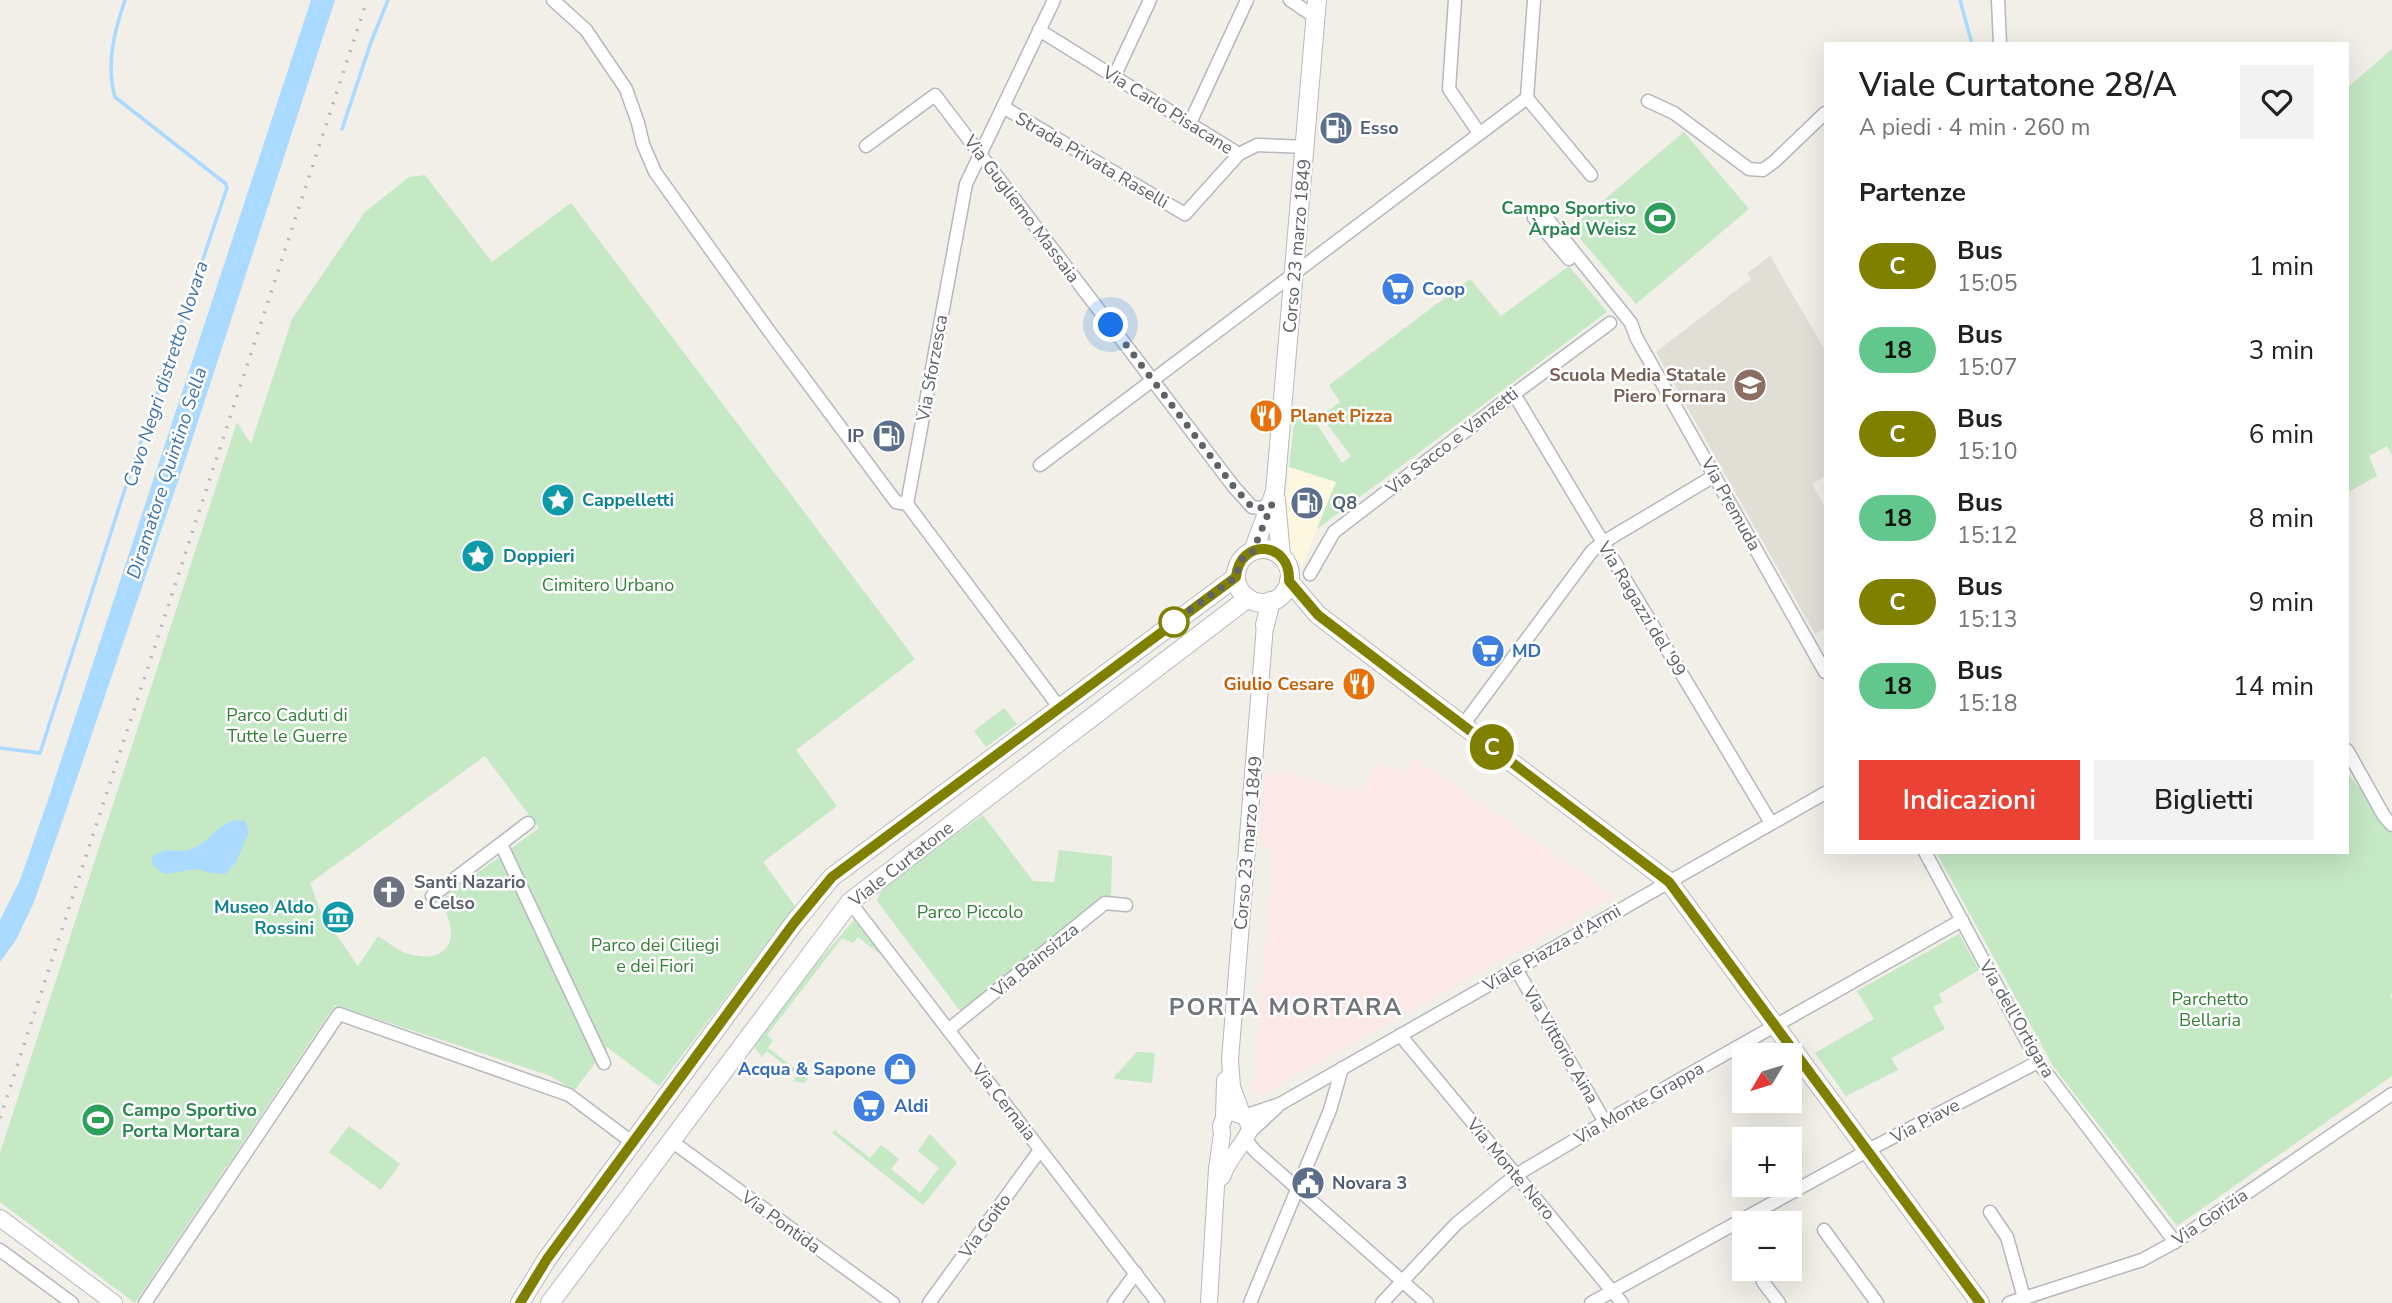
<!DOCTYPE html>
<html lang="it">
<head>
<meta charset="utf-8">
<style>
  :root { --surface:#fff; --page:#f2f2f2; --text:#222; --muted:#767676; --accent:#ea4335 }
  body { margin:0; font-family:"Nunito Sans",sans-serif; background:var(--page); color:var(--text); height:100vh; display:flex; flex-direction:column; font-size:26px; white-space:nowrap }
  * { box-sizing:border-box; margin:0 }
  p { font-size:23px; color:var(--muted) }
  .icon { flex:none; width:38px; height:38px; fill:none; stroke:currentColor; stroke-width:2; stroke-linecap:round; stroke-linejoin:round }
  .map { position:relative; flex:1; overflow:hidden }
  .panel { position:absolute; left:1824px; top:42px; width:525px; height:812px; display:flex; flex-direction:column; background:var(--surface); border-radius:0px; box-shadow:0 7px 28px #0002 }
  .panel>* { flex:none }
  .badge { padding:0 14px; border-radius:23px; font-size:24px; line-height:46px }
  .needle { width:46px; rotate:232deg }
  .fabs { position:absolute; left:1732px; top:1043px; display:grid; gap:14px }
  .fabs a { display:grid; place-items:center; width:70px; height:70px; border-radius:0px; background:var(--surface); box-shadow:0 7px 28px #0002; font-size:35px }
  .you { position:absolute; width:35px; height:35px; margin:-18px; border:5px solid #fff; border-radius:50%; background:#1a73e8; box-shadow:0 0 0 10px #1a73e833 }
  .map>.badge { position:absolute; translate:-50% -50%; box-shadow:0 0 0 4px #fff }
  h2 { padding:0 35px; font-size:26px; line-height:63px }
  .round { display:grid; place-items:center; flex:none; width:74px; height:74px; border-radius:0px; background:var(--page) }
  .headline { display:flex; align-items:center; justify-content:space-between; height:119px; padding:0 35px }
  h1 { font-size:33px; font-weight:600; line-height:52px }
  .primary-button { display:flex; gap:14px; margin-top:auto; padding:14px 35px }
  .primary-button a { flex:1; height:80px; border-radius:0px; background:var(--accent); color:#fff; font-size:28px; font-weight:600; line-height:80px; text-align:center }
  .primary-button a+a { background:var(--page); color:var(--text) }
  ul { padding:0; list-style:none }
  li { display:flex; align-items:center; gap:21px; height:84px; padding:0 35px }
  li div { flex:1 }
  li b { display:block; font-size:26px }
  li em { font-style:normal }
  li .badge { min-width:77px; font-weight:700; text-align:center }
  .map>svg:first-child { display:block }
  .commercial { fill:#fef7e0 }
  .education { fill:#e1ded6 }
  .medical { fill:#fce8e6 }
  .green { fill:#c5e8c5; fill-rule:evenodd }
  .water { fill:#aadaff }
  .lines { fill:none; stroke-linecap:round; stroke-linejoin:round }
  .stream { stroke:#aadaff; stroke-width:3.5 }
  .minor-casing { stroke:#b5b8bc; stroke-width:15 }
  .tertiary-casing { stroke:#b5b8bc; stroke-width:18 }
  .secondary-casing { stroke:#b6babf; stroke-width:20 }
  .minor { stroke:#fff; stroke-width:12 }
  .tertiary { stroke:#fff; stroke-width:16 }
  .secondary { stroke:#fff; stroke-width:18 }
  .rail { stroke:#b6b7b8; stroke-width:3.5; stroke-dasharray:2 9; stroke-linecap:butt }
  .line-casing { stroke:#fff; stroke-width:16 }
  .line { stroke:#808000; stroke-width:10 }
  .walk { stroke:#5f6368; stroke-width:7; stroke-dasharray:0 12.6 }
  .stop-dot { fill:#fff; stroke:#808000; stroke-width:3.5 }
  .labels { text-anchor:middle; dominant-baseline:central; stroke-width:5; stroke-linejoin:round; paint-order:stroke }
  .street-label { font-size:18px; fill:#5f6368; stroke:#fff }
  .service-label { font-size:18px; font-weight:bold; fill:#4e5e75; stroke:#fff; text-anchor:start }
  .leisure-label { font-size:18px; font-weight:bold; fill:#27864d; stroke:#fff; text-anchor:end }
  .shop-label { font-size:18px; font-weight:bold; fill:#366cbe; stroke:#fff; text-anchor:start }
  .education-label { font-size:18px; font-weight:bold; fill:#785e54; stroke:#fff; text-anchor:end }
  .food-label { font-size:18px; font-weight:bold; fill:#c56008; stroke:#fff; text-anchor:start }
  .culture-label { font-size:18px; font-weight:bold; fill:#0d838f; stroke:#fff; text-anchor:start }
  .park-label { font-size:18px; fill:#348238; stroke:#fff }
  .worship-label { font-size:18px; font-weight:bold; fill:#5b616d; stroke:#fff; text-anchor:start }
  .water-label { font-size:19px; font-style:italic; fill:#4174aa; stroke:#fff }
  .district-label { font-size:24px; font-weight:bold; letter-spacing:2px; fill:#70757a; stroke:#fff }
</style>
</head>
<body>
<div class="map">
<svg width="2392" height="1303" viewBox="0 0 2392 1303">
  <rect width="100%" height="100%" fill="#f1efe8"/>
  <!-- commercial -->
  <polygon class="commercial" points="1289,467 1336,482 1302,566 1289,550 1284,524"/>
  <!-- education -->
  <polygon class="education" points="1770,256 1825,350 1825,476 1812,484 1825,507 1825,628 1815,634 1656,352 1751,279 1747,273"/>
  <!-- medical -->
  <polygon class="medical" points="1413,756 1615,896 1261,1095 1253,1089 1274,848 1260,845 1265,773 1280,773 1359,792 1378,763 1408,773"/>
  <!-- green -->
  <g class="green">
    <polygon points="2392,49 2392,455 2387,446 2369,456 2377,476 2347,493 2347,88"/>
    <polygon points="1684,132 1749,209 1636,304 1571,228"/>
    <path d="M425,175l67,87 79,-59 344,456 -119,91 41,56 -74,56 32,44 -136,180 -52,-39 -33,44 -23,-15 -216,-71 -200,298 -135,-101v-49l237,-731 14,22 41,-125 73,-107 44,-35zM485,756l54,72 -100,73c21,29 16,63 -27,54 -12,-2 -24,-13 -34,-19l-20,30 -37,-53 -11,-30z"/>
    <polygon points="1569,266 1607,312 1317,529 1336,482 1289,467 1295,416 1313,418 1342,463 1351,456 1321,416 1340,402 1329,385 1470,279 1501,316"/>
    <polygon points="1004,708 1017,724 986,747 974,731"/>
    <polygon points="2347,772 2392,831 2392,993 2390,996 2392,998 2392,1076 2177,1226 2053,1066 1936,852 2347,852"/>
    <polygon points="983,815 1033,881 1054,882 1059,850 1112,856 1111,896 1104,896 961,1012 877,901 883,886"/>
    <polygon points="854,920 885,958 858,937 853,943 842,938 767,1035 773,1040 768,1048 806,1077 813,1072 804,1083 793,1081 797,1075 767,1051 762,1057 755,1048 755,1041 800,983"/>
    <polygon points="1959,934 1979,970 1939,994 1943,1002 1933,1007 1945,1029 1891,1058 1898,1070 1846,1096 1815,1053 1874,1019 1857,991"/>
    <polygon points="1137,1052 1155,1053 1152,1083 1115,1079 1114,1077"/>
    <polygon points="349,1126 400,1164 381,1190 329,1152"/>
    <polygon points="834,1130 870,1158 881,1145 899,1159 891,1169 920,1193 939,1168 918,1151 930,1134 957,1163 923,1205 832,1133"/>
  </g>
  <!-- water -->
  <g class="water">
    <polygon points="311,0 335,0 190,446 61,825 34,902 16,940 0,962 0,920 20,880 47,803"/>
    <path d="M235,820l10,1 4,10 -13,31 -11,12 -14,-1 -13,-4 -34,5 -12,-10v-6c15,-15 26,-2 42,-10 16,-7 20,-21 41,-28z"/>
  </g>
  <g class="lines">
    <!-- stream -->
    <g class="stream">
      <polyline points="1960,0 1972,44"/>
      <polyline points="342,129 371,42 388,0"/>
      <path d="M0,748l40,5 84,-261 103,-304 -1,-4 -111,-87c-9,-33 -1,-65 10,-97"/>
    </g>
    <defs>
      <g id="minor">
        <polyline points="553,0 586,30 626,89 638,123 643,144 655,172 769,331 896,502 907,504"/>
        <polyline points="1054,0 966,184 907,504 1059,707"/>
        <polyline points="1290,0 1315,17"/>
        <polyline points="1455,0 1449,89 1479,133"/>
        <polyline points="1534,0 1527,98 1591,175"/>
        <polyline points="1998,0 2000,44"/>
        <polyline points="1039,30 1239,154 1257,145 1305,147"/>
        <polyline points="1114,77 1150,0"/>
        <polyline points="1648,101 1674,113 1749,169 1763,170 1775,161 1825,113"/>
        <polyline points="1003,107 1185,214 1239,154"/>
        <polyline points="1190,123 1247,0"/>
        <polyline points="866,146 935,95 1234,487 1252,507 1260,508 1272,504"/>
        <polyline points="1542,212 1631,323 1636,337 1825,672"/>
        <polyline points="1534,218 1569,259"/>
        <polyline points="1514,394 1771,823"/>
        <polyline points="1040,465 1527,98"/>
        <polyline points="1310,574 1334,532 1514,394 1610,323"/>
        <polyline points="1463,725 1592,551 1602,543 1714,476"/>
        <polyline points="2347,750 2384,816 2392,825"/>
        <polyline points="501,844 604,1063"/>
        <polyline points="1925,852 2038,1062 2175,1242"/>
        <polyline points="432,896 528,823"/>
        <polyline points="850,902 1158,1303"/>
        <polyline points="1516,969 1605,1122"/>
        <polyline points="948,1030 1105,903 1126,905"/>
        <polyline points="1400,1035 1622,1303"/>
        <polyline points="1244,1116 1280,1104 1825,793"/>
        <polyline points="1249,1133 1277,1107"/>
        <polyline points="1245,1139 1255,1151 1427,1303"/>
        <polyline points="670,1140 893,1303"/>
        <polyline points="1990,1212 2007,1237 2024,1298"/>
        <polyline points="1824,1230 1877,1303"/>
        <polyline points="0,1250 72,1303"/>
        <polyline points="1763,1282 1779,1303"/>
        <polyline points="145,1303 339,1014 569,1095 633,1143"/>
        <polyline points="929,1303 1040,1150"/>
        <polyline points="1114,1303 1136,1273"/>
        <polyline points="1250,1303 1330,1110 1342,1068"/>
        <polyline points="1382,1303 1456,1224 1516,1175 1605,1122 1962,920"/>
        <polyline points="1591,1303 1876,1146 2038,1062"/>
        <polyline points="2009,1303 2142,1260 2175,1242 2392,1094"/>
      </g>
      <g id="tertiary">
        <polyline points="1242,1114 1232,1087 1230,1060 1265,625"/>
        <path d="M1222,1177c7,-21 22,-32 28,-48l-4,-12 -12,-4"/>
        <polyline points="0,1218 114,1303"/>
        <polyline points="1209,1303 1217,1169 1222,1134 1221,1126 1224,1118 1225,1080"/>
      </g>
      <g id="secondary">
        <polyline points="1276,500 1281,556"/>
        <circle cx="1263" cy="576" r="27"/>
        <polyline points="1253,551 1275,492 1317,0"/>
        <polyline points="1289,581 1318,615 1669,882 1980,1303"/>
        <polyline points="1265,625 1271,601"/>
        <polyline points="520,1303 547,1259 794,923 832,877 1236,577"/>
        <polyline points="550,1303 850,902 1248,598"/>
      </g>
    </defs>
    <!-- minor casing -->
    <use href="#minor" class="minor-casing"/>
    <!-- tertiary casing -->
    <use href="#tertiary" class="tertiary-casing"/>
    <!-- secondary casing -->
    <use href="#secondary" class="secondary-casing"/>
    <!-- minor -->
    <use href="#minor" class="minor"/>
    <!-- tertiary -->
    <use href="#tertiary" class="tertiary"/>
    <!-- secondary -->
    <use href="#secondary" class="secondary"/>
    <!-- rail -->
    <polyline class="rail" points="0,1118 367,0"/>
  </g>
  <g class="lines">
    <defs>
      <path id="line" d="M520,1303l27,-44 247,-336 38,-46 404,-300c4,-40 55,-36 53,4l29,34 351,267 311,421"/>
    </defs>
    <!-- line casing -->
    <use href="#line" class="line-casing"/>
    <!-- line -->
    <use href="#line" class="line"/>
    <!-- walk -->
    <polyline class="walk" points="1111,325 1234,487 1252,507 1260,508 1272,504 1253,551 1240,561 1236,577 1168,626 1174,622"/>
  </g>
  <!-- icons -->
  <defs>
    <symbol id="fuel-disc" viewBox="-11 -11 22 22"><circle r="9.5" fill="#5c6f8a" stroke="#fff"/><path d="M-5.5-6h7V0h2V4h1.3V-2.5L3-4.5l.8-.8L6-3V5H2.5V1h-1V6h-7ZM-4.2-4.7v3.2H.2V-4.7Z" fill="#fff"/></symbol>
    <symbol id="stadium-disc" viewBox="-11 -11 22 22"><circle r="9.5" fill="#2e9e5b" stroke="#fff"/><path d="M0-5a6.5 5 0 1 0 0 10a6.5 5 0 1 0 0-10ZM-3.5-1.8h7v3.6h-7Z" fill="#fff"/></symbol>
    <symbol id="supermarket-disc" viewBox="-11 -11 22 22"><circle r="9.5" fill="#3f7fe0" stroke="#fff"/><path d="M-6-5.5h2.5l.6 2H6L4.5 2H-2.5L-4.4-4H-6ZM-1.5 3.2a1.3 1.3 0 1 0 .1 0ZM3 3.2a1.3 1.3 0 1 0 .1 0Z" fill="#fff"/></symbol>
    <symbol id="school-disc" viewBox="-11 -11 22 22"><circle r="9.5" fill="#8d6e63" stroke="#fff"/><path d="M0-5L7-2L0 1L-7-2ZM-4 1L0 2.5L4 1V4Q0 6-4 4Z" fill="#fff"/></symbol>
    <symbol id="restaurant-disc" viewBox="-11 -11 22 22"><circle r="9.5" fill="#e8710a" stroke="#fff"/><path d="M-5-6h1v4h1v-4h1v4h1v-4h1v5L-1.5 .5V6h-2V.5L-5-1ZM5-6V6H3V1.5H1.5Q1.5-4 5-6Z" fill="#fff"/></symbol>
    <symbol id="sight-disc" viewBox="-11 -11 22 22"><circle r="9.5" fill="#0f9aa8" stroke="#fff"/><path d="M0-6L1.8-2.2L6-1.7L2.9 1.2L3.7 5.4L0 3.3L-3.7 5.4L-2.9 1.2L-6-1.7L-1.8-2.2Z" fill="#fff"/></symbol>
    <symbol id="church-disc" viewBox="-11 -11 22 22"><circle r="9.5" fill="#6b7280" stroke="#fff"/><path d="M-1.2-6h2.4v3.5h3.3v2.4h-3.3V6h-2.4V-.1h-3.3v-2.4h3.3Z" fill="#fff"/></symbol>
    <symbol id="museum-disc" viewBox="-11 -11 22 22"><circle r="9.5" fill="#0f9aa8" stroke="#fff"/><path d="M0-6L6-3V-2H-6V-3ZM-5-1h2V3h-2ZM-1-1h2V3h-2ZM3-1h2V3H3ZM-6 4H6V6H-6Z" fill="#fff"/></symbol>
    <symbol id="shop-disc" viewBox="-11 -11 22 22"><circle r="9.5" fill="#3f7fe0" stroke="#fff"/><path d="M-5-2.5h2.3a2.7 3.5 0 0 1 5.4 0H5L5.5 6h-11ZM-1.5-2.5h3a1.5 2.3 0 0 0-3 0Z" fill="#fff"/></symbol>
    <symbol id="civic-disc" viewBox="-11 -11 22 22"><circle r="9.5" fill="#5c6f8a" stroke="#fff"/><path d="M-.6-6.5H3V-4.5H.6V-3L4-1V1h2V6H-6V1h2V-1L-.6-3ZM-1.2 2.5V6h2.4V2.5Z" fill="#fff"/></symbol>
  </defs>
  <g fill-rule="evenodd">
    <use href="#fuel-disc" x="1317" y="109" width="38" height="38"/>
    <use href="#stadium-disc" x="1641" y="199" width="38" height="38"/>
    <use href="#supermarket-disc" x="1379" y="270" width="38" height="38"/>
    <use href="#school-disc" x="1731" y="366" width="38" height="38"/>
    <use href="#restaurant-disc" x="1247" y="397" width="38" height="38"/>
    <use href="#fuel-disc" x="870" y="417" width="38" height="38"/>
    <use href="#sight-disc" x="539" y="481" width="38" height="38"/>
    <use href="#fuel-disc" x="1288" y="484" width="38" height="38"/>
    <use href="#sight-disc" x="459" y="537" width="38" height="38"/>
    <use href="#supermarket-disc" x="1469" y="632" width="38" height="38"/>
    <use href="#restaurant-disc" x="1340" y="665" width="38" height="38"/>
    <use href="#church-disc" x="370" y="873" width="38" height="38"/>
    <use href="#museum-disc" x="319" y="898" width="38" height="38"/>
    <use href="#shop-disc" x="881" y="1050" width="38" height="38"/>
    <use href="#supermarket-disc" x="850" y="1087" width="38" height="38"/>
    <use href="#stadium-disc" x="79" y="1101" width="38" height="38"/>
    <use href="#civic-disc" x="1289" y="1164" width="38" height="38"/>
  </g>
  <!-- markers -->
  <circle class="stop-dot" cx="1174" cy="622" r="14"/>
  <g class="labels">
    <!-- street labels -->
    <g class="street-label">
      <text transform="translate(1168 110) rotate(32)">Via Carlo Pisacane</text>
      <text transform="translate(1092 160) rotate(30)">Strada Privata Raselli</text>
      <text transform="translate(1022 209) rotate(53)">Via Gugliemo Massaia</text>
      <text transform="translate(1297 246) rotate(-85)">Corso 23 marzo 1849</text>
      <text transform="translate(932 368) rotate(-80)">Via Sforzesca</text>
      <text transform="translate(1452 441) rotate(-38)">Via Sacco e Vanzetti</text>
      <text transform="translate(1731 504) rotate(61)">Via Premuda</text>
      <text transform="translate(1642 609) rotate(59)">Via Ragazzi del '99</text>
      <text transform="translate(1248 843) rotate(-85)">Corso 23 marzo 1849</text>
      <text transform="translate(901 864) rotate(-38)">Viale Curtatone</text>
      <text transform="translate(1552 948) rotate(-30)">Viale Piazza d'Armi</text>
      <text transform="translate(1035 960) rotate(-39)">Via Bainsizza</text>
      <text transform="translate(2017 1019) rotate(60)">Via dell'Ortigara</text>
      <text transform="translate(1561 1045) rotate(60)">Via Vittorio Aina</text>
      <text transform="translate(1004 1102) rotate(52)">Via Cernaia</text>
      <text transform="translate(1639 1103) rotate(-30)">Via Monte Grappa</text>
      <text transform="translate(1925 1121) rotate(-28)">Via Piave</text>
      <text transform="translate(1511 1169) rotate(50)">Via Monte Nero</text>
      <text transform="translate(2210 1217) rotate(-34)">Via Gorizia</text>
      <text transform="translate(781 1222) rotate(36)">Via Pontida</text>
      <text transform="translate(985 1226) rotate(-54)">Via Goito</text>
    </g>
    <!-- service labels -->
    <g class="service-label">
      <text x="1360" y="128">Esso</text>
      <text x="864" y="436" text-anchor="end">IP</text>
      <text x="1332" y="503">Q8</text>
      <text x="1332" y="1183">Novara 3</text>
    </g>
    <!-- leisure labels -->
    <g class="leisure-label">
      <text x="1636" y="208">Campo Sportivo<tspan x="1636" dy="21">Àrpàd Weisz</tspan></text>
      <text x="122" y="1110" text-anchor="start">Campo Sportivo<tspan x="122" dy="21">Porta Mortara</tspan></text>
    </g>
    <!-- shop labels -->
    <g class="shop-label">
      <text x="1422" y="289">Coop</text>
      <text x="1512" y="651">MD</text>
      <text x="876" y="1069" text-anchor="end">Acqua &amp; Sapone</text>
      <text x="894" y="1106">Aldi</text>
    </g>
    <!-- education labels -->
    <g class="education-label">
      <text x="1726" y="375">Scuola Media Statale<tspan x="1726" dy="21">Piero Fornara</tspan></text>
    </g>
    <!-- food labels -->
    <g class="food-label">
      <text x="1290" y="416">Planet Pizza</text>
      <text x="1334" y="684" text-anchor="end">Giulio Cesare</text>
    </g>
    <!-- culture labels -->
    <g class="culture-label">
      <text x="582" y="500">Cappelletti</text>
      <text x="503" y="556">Doppieri</text>
      <text x="314" y="907" text-anchor="end">Museo Aldo<tspan x="314" dy="21">Rossini</tspan></text>
    </g>
    <!-- park labels -->
    <g class="park-label">
      <text x="608" y="585">Cimitero Urbano</text>
      <text x="287" y="715">Parco Caduti di<tspan x="287" dy="21">Tutte le Guerre</tspan></text>
      <text x="970" y="912">Parco Piccolo</text>
      <text x="655" y="945">Parco dei Ciliegi<tspan x="655" dy="21">e dei Fiori</tspan></text>
      <text x="2210" y="999">Parchetto<tspan x="2210" dy="21">Bellaria</tspan></text>
    </g>
    <!-- worship labels -->
    <g class="worship-label">
      <text x="414" y="882">Santi Nazario<tspan x="414" dy="21">e Celso</tspan></text>
    </g>
    <!-- water labels -->
    <g class="water-label">
      <text transform="translate(166 374) rotate(-72)">Cavo Negri distretto Novara</text>
      <text transform="translate(167 473) rotate(-72)">Diramatore Quintino Sella</text>
    </g>
    <!-- district labels -->
    <g class="district-label">
      <text x="1286" y="1007">PORTA MORTARA</text>
    </g>
  </g>
</svg>
<div class="fabs">
<a><svg class="needle" viewBox="-14 -14 28 28"><path d="M0-13l5 13h-10z" fill="#e53935"/><path d="M0 13l5-13h-10z" fill="#767676"/></svg></a>
<a>+</a>
<a>−</a>
</div>
<div class="you" style="left:1111px;top:325px"></div>
<b class="badge" style="left:1492px;top:747px;background:#808000;color:#fff">C</b>
<section class="panel">
<div class="headline"><div><h1>Viale Curtatone 28/A</h1><p>A piedi · 4 min · 260 m</p></div><a class="round"><svg class="icon" aria-label="heart" viewBox="0 0 24 24"><path d="M12 20l-8-8c-3-5 5-10 8-4 3-6 11-1 8 4z"/></svg></a></div>
<h2>Partenze</h2>
<ul>
<li><span class="badge" style="background:#808000;color:#fff">C</span><div><b>Bus</b><p>15:05</p></div><em>1 min</em></li>
<li><span class="badge" style="background:#62c78d;color:#111">18</span><div><b>Bus</b><p>15:07</p></div><em>3 min</em></li>
<li><span class="badge" style="background:#808000;color:#fff">C</span><div><b>Bus</b><p>15:10</p></div><em>6 min</em></li>
<li><span class="badge" style="background:#62c78d;color:#111">18</span><div><b>Bus</b><p>15:12</p></div><em>8 min</em></li>
<li><span class="badge" style="background:#808000;color:#fff">C</span><div><b>Bus</b><p>15:13</p></div><em>9 min</em></li>
<li><span class="badge" style="background:#62c78d;color:#111">18</span><div><b>Bus</b><p>15:18</p></div><em>14 min</em></li>
</ul>
<div class="primary-button"><a>Indicazioni</a><a>Biglietti</a></div>
</section>
</div>
</body>
</html>
